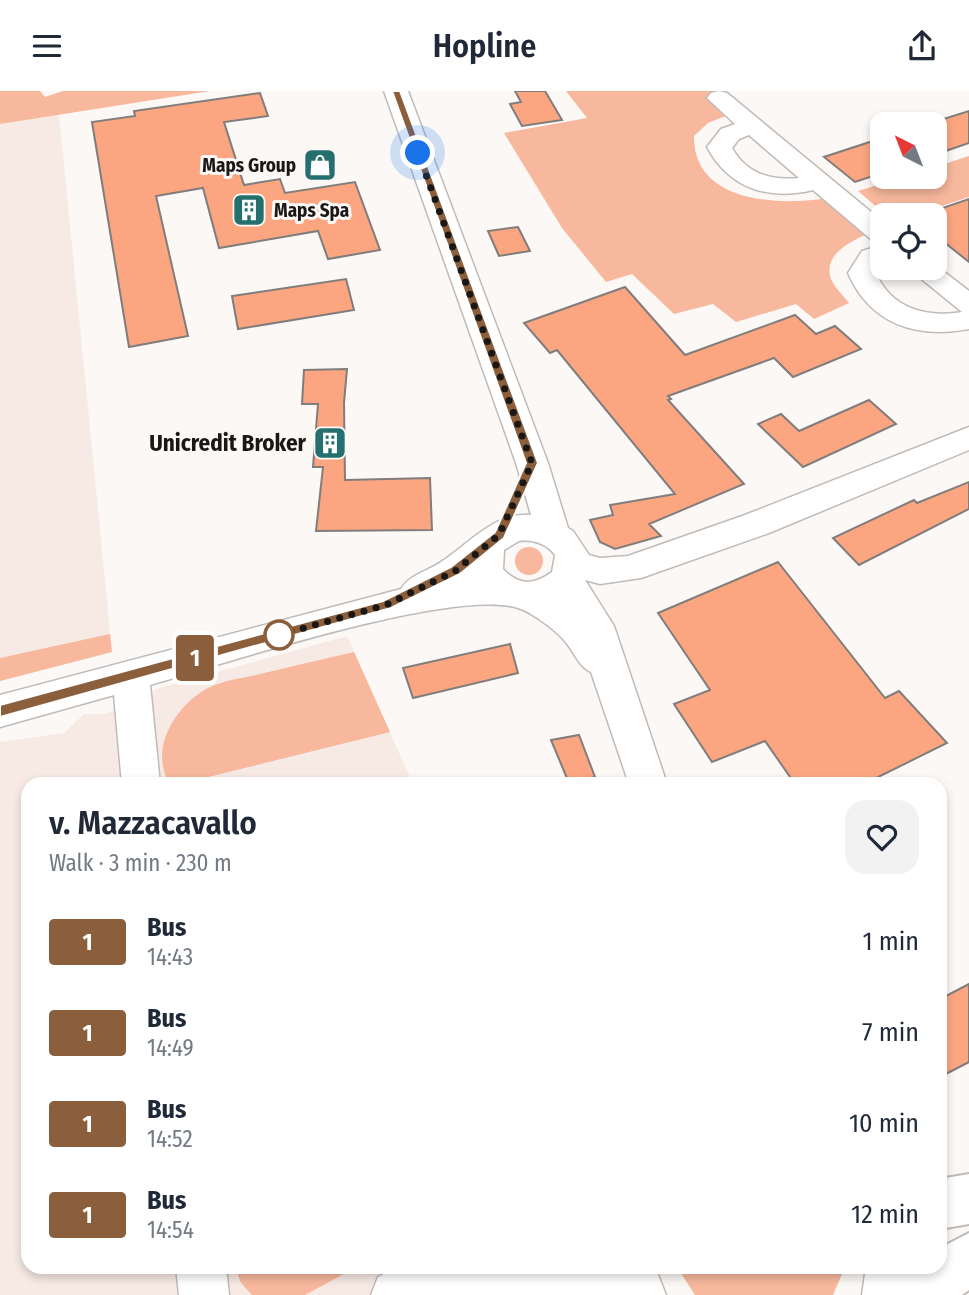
<!DOCTYPE html>
<html lang="en">
<head>
<meta charset="utf-8">
<style>
  :root { --surface:#fff; --page:#f2f2f3; --text:#1f2937; --muted:#747a83 }
  body { margin:0; font-family:"Fira Sans Condensed",sans-serif; background:var(--page); color:var(--text); height:100vh; display:flex; flex-direction:column; font-size:26px; white-space:nowrap }
  * { box-sizing:border-box; margin:0 }
  p { font-size:23px; color:var(--muted) }
  .icon { flex:none; width:38px; height:38px; fill:none; stroke:currentColor; stroke-width:2; stroke-linecap:round; stroke-linejoin:round }
  .map { position:relative; flex:1; overflow:hidden }
  .drawer { position:absolute; left:21px; top:686px; width:926px; height:497px; display:flex; flex-direction:column; background:var(--surface); border-radius:21px; box-shadow:0 4px 10px #0003 }
  .drawer>* { flex:none }
  .badge { padding:0 14px; border-radius:5px; font-size:24px; line-height:46px }
  .needle { width:46px; rotate:318deg }
  .controls { position:absolute; left:870px; top:21px; display:grid; gap:14px }
  .controls a { display:grid; place-items:center; width:77px; height:77px; border-radius:14px; background:var(--surface); box-shadow:0 4px 10px #0003; font-size:35px }
  .you { position:absolute; width:35px; height:35px; margin:-18px; border:5px solid #fff; border-radius:50%; background:#1a73e8; box-shadow:0 0 0 10px #1a73e833 }
  .map>.badge { position:absolute; translate:-50% -50%; box-shadow:0 0 0 4px #fff }
  .round { display:grid; place-items:center; flex:none; width:74px; height:74px; border-radius:21px; background:var(--page) }
  .headline { display:flex; align-items:center; justify-content:space-between; height:119px; padding:0 28px }
  h1 { font-size:33px; font-weight:600; line-height:52px }
  ul { padding:0; list-style:none }
  li { display:flex; align-items:center; gap:21px; height:91px; padding:0 28px }
  li div { flex:1 }
  li b { display:block; font-size:26px }
  li em { font-style:normal }
  li .badge { min-width:77px; font-weight:700; text-align:center }
  header { display:flex; justify-content:space-between; align-items:center; height:91px; padding:0 28px; background:var(--surface); font-size:32px; font-weight:600 }
  .map>svg:first-child { display:block }
  .built { fill:#f7eae5 }
  .green { fill:#f7b89d }
  .building { fill:#fba681; stroke:#817d7c; stroke-width:2 }
  .lines { fill:none; stroke-linecap:round; stroke-linejoin:round }
  .minor-casing { stroke:#bfbbb9; stroke-width:3 }
  .highway-casing { stroke:#bfbbb9; stroke-width:4 }
  .minor { fill:#fff; fill-rule:evenodd }
  .highway { fill:#fff; fill-rule:evenodd }
  .line { fill:#8b5e3c; stroke:#fff; stroke-width:2 }
  .walk { stroke:#191817; stroke-width:7; stroke-dasharray:0 12.6 }
  .stop-dot { fill:#fff; stroke:#8b5e3c; stroke-width:3.5 }
  .labels { text-anchor:middle; dominant-baseline:central; stroke-width:6; stroke-linejoin:round; paint-order:stroke }
  .far-poi-label { font-size:19px; font-weight:bold; fill:#191817; stroke:#fcf8f6; text-anchor:end }
  .poi-label { font-size:23px; font-weight:bold; fill:#191817; stroke:#fcf8f6; text-anchor:end }
</style>
</head>
<body>
<header><svg class="icon" aria-label="menu" viewBox="0 0 24 24"><path d="M4 6h16M4 12h16M4 18h16"/></svg>Hopline<svg class="icon" aria-label="share" viewBox="0 0 24 24"><path d="M12 15V3M7 8l5-5 5 5M5 13v7h14v-7"/></svg></header>
<div class="map">
<svg width="969" height="1204" viewBox="0 0 969 1204">
  <rect width="100%" height="100%" fill="#fcf8f6"/>
  <!-- built -->
  <g class="built">
    <polygon points="59,22 112,561 0,590 0,33"/>
    <polygon points="347,545 413,693 28,693 28,1176 593,1176 599,1204 0,1204 0,651 64,642 84,623 105,623 159,597"/>
  </g>
  <!-- green -->
  <g class="green">
    <polygon points="0,0 40,0 45,6 63,0 210,0 0,33"/>
    <path d="M566,0h154l-14,5 22,19 -20,8 -14,13c-1,67 85,70 134,62l39,36c-17,8 -44,20 -36,45 3,8 13,17 18,24l-35,16 -18,-15 -60,18 -23,-18 -39,10 -42,-40 -26,8 -44,-54 -58,-95 83,-15z"/>
    <polygon points="969,65 969,106 915,124 886,124 858,100 903,86 934,86 935,76"/>
    <circle cx="529" cy="470" r="14"/>
    <polygon points="110,543 112,561 0,590 0,567"/>
    <path d="M354,561l36,80 -206,51 -12,-1 -6,-5c-14,-34 12,-73 42,-89 16,-8 35,-10 52,-14 31,-7 62,-15 94,-22z"/>
    <polygon points="235,1176 357,1176 305,1204 252,1204 241,1192"/>
    <polygon points="677,1176 845,1176 833,1204 695,1204"/>
  </g>
  <!-- building -->
  <g class="building">
    <polygon points="515,0 545,0 562,29 522,35 510,13 521,11"/>
    <polygon points="260,2 268,25 224,31 244,94 280,88 285,102 355,91 380,159 328,168 318,140 219,157 203,97 156,105 188,245 129,256 92,31 135,25 134,20"/>
    <polygon points="969,20 969,52 934,64 934,31"/>
    <polygon points="882,47 882,82 855,91 824,66"/>
    <polygon points="969,108 969,171 934,143 934,120"/>
    <polygon points="518,136 530,160 499,165 488,140"/>
    <polygon points="346,188 354,219 238,238 232,205"/>
    <polygon points="625,196 685,264 795,224 816,243 835,235 861,258 793,286 774,267 668,305 671,308 668,309 744,393 649,433 661,445 615,458 600,451 590,429 613,424 610,414 675,403 557,259 550,262 524,232"/>
    <polygon points="347,278 344,312 345,389 430,387 432,439 316,440 323,376 313,376 318,313 302,313 304,279"/>
    <polygon points="869,309 896,333 803,376 758,333 781,323 799,340"/>
    <polygon points="969,391 969,418 859,474 833,447 914,409 917,412"/>
    <polygon points="778,471 885,607 899,600 947,652 864,693 795,693 765,650 712,671 674,613 710,599 658,522"/>
    <polygon points="510,553 518,582 413,607 403,577"/>
    <polygon points="579,644 595,686 569,692 551,649"/>
    <polygon points="969,893 969,971 940,986 940,908"/>
  </g>
  <g class="lines">
    <defs>
      <g id="minor">
        <path d="M384,0h24l140,372 20,65 5,3 16,24 11,3 28,-2 117,-41 224,-88v23l-200,83 -128,45 -41,6 -15,-4 29,46 53,158h-38l-38,-112c-12,-5 -18,-22 -27,-32 -9,-10 -30,-26 -43,-31 -62,-24 -298,55 -371,76l10,99h-38l-8,-89 -114,32v-32l401,-106c8,-14 27,-18 40,-27 28,-18 53,-50 90,-47l-15,-52zM519,450c14,-2 28,3 36,14l-3,17c-18,13 -33,14 -49,-3l1,-19z"/>
        <path d="M719,0l8,2 155,128v22l-9,-2 -60,-51c-45,11 -84,-2 -106,-43l14,-18 14,-5 -28,-26 4,-5zM749,44l50,43c-29,3 -53,-5 -67,-30l7,-9z"/>
        <path d="M882,154v18l-6,10c15,35 49,45 86,39l-54,-44h26v-4l35,27v38c-53,10 -99,-5 -121,-56l14,-22z"/>
        <polygon points="176,1176 226,1176 229,1204 179,1204"/>
        <polygon points="397,1176 597,1176 606,1179 605,1176 655,1176 666,1204 371,1204 378,1186"/>
        <polygon points="866,1176 916,1176 912,1204 862,1204"/>
      </g>
      <g id="highway">
        <polygon points="969,1083 969,1133 940,1138 940,1088"/>
        <path d="M969,1142v57l-7,5h-71c12,-29 19,-28 49,-28v-19z"/>
      </g>
    </defs>
    <!-- minor casing -->
    <use href="#minor" class="minor-casing"/>
    <!-- highway casing -->
    <use href="#highway" class="highway-casing"/>
    <!-- minor -->
    <use href="#minor" class="minor"/>
    <!-- highway -->
    <use href="#highway" class="highway"/>
  </g>
  <!-- line -->
  <polygon class="line" points="392,0 400,0 538,372 504,447 460,483 391,517 0,626 0,614 383,510 451,476 495,441 526,372"/>
  <g class="lines">
    <!-- walk -->
    <polyline class="walk" points="279,544 386,514 455,480 499,444 532,372 418,62"/>
  </g>
  <!-- icons -->
  <defs>
    <symbol id="shop-square" viewBox="-11 -11 22 22"><rect x="-9" y="-9" width="18" height="18" rx="4" fill="#25706f" stroke="#fcf8f6"/><path d="M-5-2.5h2.3a2.7 3.5 0 0 1 5.4 0H5L5.5 6h-11ZM-1.5-2.5h3a1.5 2.3 0 0 0-3 0Z" fill="#fff"/></symbol>
    <symbol id="building-square" viewBox="-11 -11 22 22"><rect x="-9" y="-9" width="18" height="18" rx="4" fill="#25706f" stroke="#fcf8f6"/><path d="M-4-6H4V6H1V3H-1V6H-4ZM-2.5-4.3h1.7v1.8h-1.7ZM.8-4.3h1.7v1.8H.8ZM-2.5-1h1.7V.8h-1.7ZM.8-1h1.7V.8H.8Z" fill="#fff"/></symbol>
  </defs>
  <g fill-rule="evenodd">
    <use href="#shop-square" x="301" y="55" width="38" height="38"/>
    <use href="#building-square" x="230" y="100" width="38" height="38"/>
    <use href="#building-square" x="311" y="333" width="38" height="38"/>
  </g>
  <!-- markers -->
  <circle class="stop-dot" cx="279" cy="544" r="14"/>
  <g class="labels">
    <!-- far-poi labels -->
    <g class="far-poi-label">
      <text x="296" y="74">Maps Group</text>
      <text x="274" y="119" text-anchor="start">Maps Spa</text>
    </g>
    <!-- poi labels -->
    <g class="poi-label">
      <text x="306" y="352">Unicredit Broker</text>
    </g>
  </g>
</svg>
<div class="controls">
<a><svg class="needle" viewBox="-14 -14 28 28"><path d="M0-13l5 13h-10z" fill="#e53935"/><path d="M0 13l5-13h-10z" fill="#747a83"/></svg></a>
<a><svg class="icon" aria-label="locate" viewBox="0 0 24 24"><circle cx="12" cy="12" r="6"/><path d="M12 2v4M12 18v4M2 12h4M18 12h4"/></svg></a>
</div>
<div class="you" style="left:418px;top:62px"></div>
<b class="badge" style="left:195px;top:567px;background:#8b5e3c;color:#fff">1</b>
<section class="drawer">
<div class="headline"><div><h1>v. Mazzacavallo</h1><p>Walk · 3 min · 230 m</p></div><a class="round"><svg class="icon" aria-label="heart" viewBox="0 0 24 24"><path d="M12 20l-8-8c-3-5 5-10 8-4 3-6 11-1 8 4z"/></svg></a></div>
<ul>
<li><span class="badge" style="background:#8b5e3c;color:#fff">1</span><div><b>Bus</b><p>14:43</p></div><em>1 min</em></li>
<li><span class="badge" style="background:#8b5e3c;color:#fff">1</span><div><b>Bus</b><p>14:49</p></div><em>7 min</em></li>
<li><span class="badge" style="background:#8b5e3c;color:#fff">1</span><div><b>Bus</b><p>14:52</p></div><em>10 min</em></li>
<li><span class="badge" style="background:#8b5e3c;color:#fff">1</span><div><b>Bus</b><p>14:54</p></div><em>12 min</em></li>
</ul>
</section>
</div>
</body>
</html>
